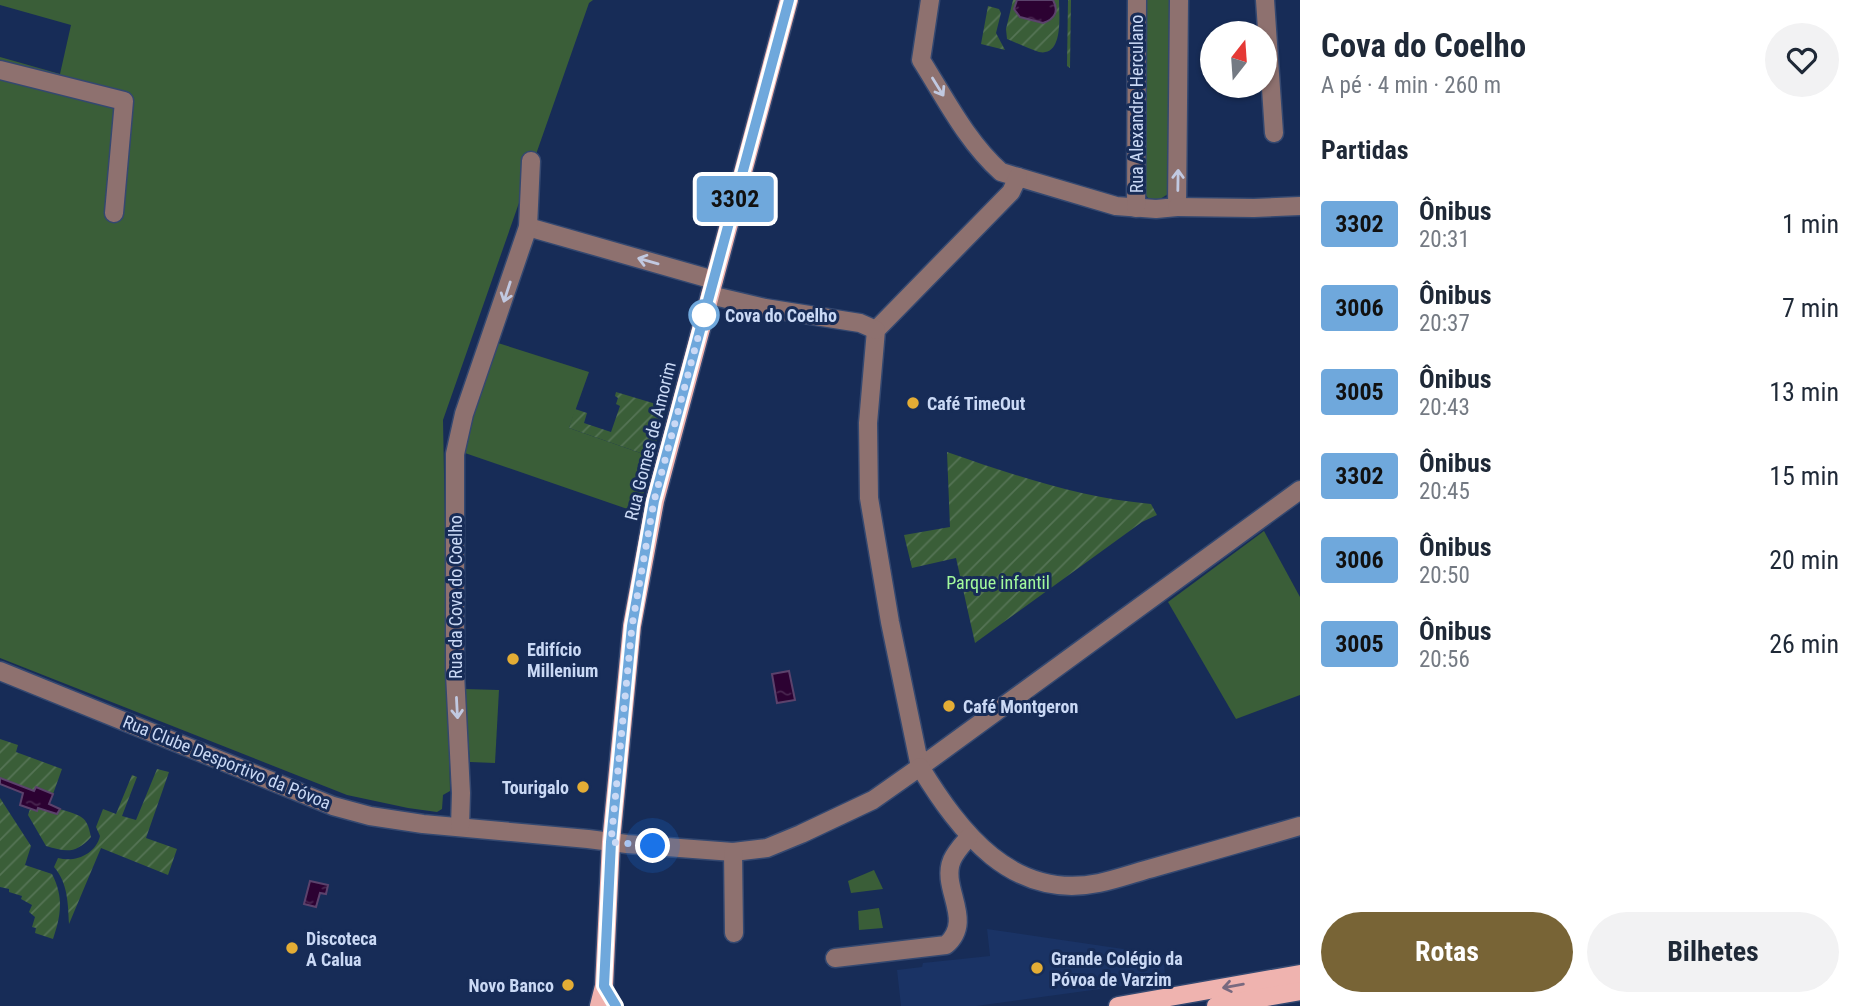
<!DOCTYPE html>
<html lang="pt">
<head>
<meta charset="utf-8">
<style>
  :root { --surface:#fff; --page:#f2f2f3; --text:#1f2937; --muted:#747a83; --accent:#786436 }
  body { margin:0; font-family:"Roboto Condensed",sans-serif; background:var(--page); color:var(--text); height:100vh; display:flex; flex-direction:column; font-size:26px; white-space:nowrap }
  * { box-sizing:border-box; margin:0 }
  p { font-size:23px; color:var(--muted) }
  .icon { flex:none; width:38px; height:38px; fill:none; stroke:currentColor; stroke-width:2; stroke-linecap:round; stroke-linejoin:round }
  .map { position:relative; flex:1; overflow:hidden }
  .panel { display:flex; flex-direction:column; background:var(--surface); width:560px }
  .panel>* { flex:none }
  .badge { padding:0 14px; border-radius:5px; font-size:24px; line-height:46px }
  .needle { width:46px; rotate:17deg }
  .controls { position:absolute; left:1200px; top:21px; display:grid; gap:14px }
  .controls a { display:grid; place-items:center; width:77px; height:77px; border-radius:50%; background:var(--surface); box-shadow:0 2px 5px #0004; font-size:35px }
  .you { position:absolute; width:35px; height:35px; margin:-18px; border:5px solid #fff; border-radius:50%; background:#1a73e8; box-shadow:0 0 0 10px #1a73e833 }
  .map>.badge { position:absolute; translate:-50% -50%; box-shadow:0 0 0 4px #fff }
  h2 { padding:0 21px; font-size:26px; line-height:63px }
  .round { display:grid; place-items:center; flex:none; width:74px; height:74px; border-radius:37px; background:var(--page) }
  .head { display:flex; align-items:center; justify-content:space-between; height:119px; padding:0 21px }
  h1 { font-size:33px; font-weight:700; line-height:52px }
  .button { display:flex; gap:14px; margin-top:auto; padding:14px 21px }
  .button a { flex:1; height:80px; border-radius:42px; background:var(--accent); color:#fff; font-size:28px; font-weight:700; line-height:80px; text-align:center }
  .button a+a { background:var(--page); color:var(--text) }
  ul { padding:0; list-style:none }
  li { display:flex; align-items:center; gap:21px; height:84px; padding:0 21px }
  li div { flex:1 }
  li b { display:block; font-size:26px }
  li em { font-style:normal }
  li .badge { min-width:77px; font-weight:700; text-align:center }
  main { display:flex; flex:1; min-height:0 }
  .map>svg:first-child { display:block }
  .built { fill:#1a3365 }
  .green { fill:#3a5e38 }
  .garden { fill:url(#garden-furrows) }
  .water { fill:url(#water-ripples); stroke:#5b426c; stroke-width:2 }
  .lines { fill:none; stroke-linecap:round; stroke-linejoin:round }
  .minor-casing { stroke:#344870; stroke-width:21 }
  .major-casing { stroke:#344870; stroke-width:21 }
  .minor { stroke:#8e716f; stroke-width:18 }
  .major { stroke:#efb3af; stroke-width:18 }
  .oneway { stroke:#c1c9e1 }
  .oneway2 { stroke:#78697f }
  .line-casing { stroke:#fff; stroke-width:16 }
  .line { stroke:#6fa8dc; stroke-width:10 }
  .walk { stroke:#cad9f5; stroke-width:7; stroke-dasharray:0 12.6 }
  .stop-dot { fill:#fff; stroke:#6fa8dc; stroke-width:3.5 }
  .poi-dot { fill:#e4ad35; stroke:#172c57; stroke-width:2.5 }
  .labels { text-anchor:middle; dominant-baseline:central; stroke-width:6; stroke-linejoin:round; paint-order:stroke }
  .street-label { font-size:18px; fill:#cad9f5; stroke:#172c57 }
  .stop-label { font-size:18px; font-weight:bold; fill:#cad9f5; stroke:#172c57; text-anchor:start }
  .poi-label { font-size:18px; font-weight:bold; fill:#cad9f5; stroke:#172c57; text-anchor:start }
  .park-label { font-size:18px; fill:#a3f99c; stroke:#172c57 }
</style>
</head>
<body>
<main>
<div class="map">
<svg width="1300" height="1006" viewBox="0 0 1300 1006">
  <defs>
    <pattern id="garden-furrows" width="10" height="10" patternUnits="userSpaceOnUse" patternTransform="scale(1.75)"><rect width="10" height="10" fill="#3a5e38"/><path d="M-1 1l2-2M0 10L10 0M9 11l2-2" fill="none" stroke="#557455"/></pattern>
    <pattern id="water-ripples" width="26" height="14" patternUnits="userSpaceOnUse" patternTransform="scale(1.75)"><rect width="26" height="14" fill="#2c0232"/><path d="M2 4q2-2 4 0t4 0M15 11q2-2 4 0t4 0" fill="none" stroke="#492650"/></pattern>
  </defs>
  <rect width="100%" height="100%" fill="#172c57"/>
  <!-- built -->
  <polygon class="built" points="987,929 1164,955 1165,980 976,1006 901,1006 897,970 922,967 923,963 990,956"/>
  <!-- green -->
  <g class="green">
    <polygon points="0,0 593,0 589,3 443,420 450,791 443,795 442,809 437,812 408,808 347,795 0,658 0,57 60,74 71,25 0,5"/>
    <polygon points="1145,0 1172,0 1168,194 1157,201 1148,198 1145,194"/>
    <polygon points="498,343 589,372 569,428 652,457 639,513 462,452 476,398"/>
    <polygon points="1264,531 1300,597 1300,695 1236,719 1168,602"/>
    <polygon points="464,689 499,690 495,763 470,762"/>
    <polygon points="874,870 883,889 851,893 848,881"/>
    <polygon points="879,908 883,928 859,930 858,911"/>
  </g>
  <!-- garden -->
  <g class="garden">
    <path d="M1013,0h46c0,14 5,57 -20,52 -10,-3 -22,-9 -32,-13l-1,-10z"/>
    <polygon points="1068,0 1071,0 1070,68 1067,66"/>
    <polygon points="988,6 999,9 1001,13 996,33 1005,50 981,44"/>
    <polygon points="616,392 666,407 652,457 569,428 575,409 587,413 584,423 611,432 620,406 616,404 618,398 615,396"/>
    <path d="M947,452c66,23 134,46 204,52l6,11 -15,7 -167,121 -19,-85 -44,10 -8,-33 46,-8z"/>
    <polygon points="0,739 18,745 16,752 62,769 53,794 36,787 34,791 0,778"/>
    <path d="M157,769l12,3 -23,66 31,11 -9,26 -67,-27 -32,76c-1,-20 -1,-41 -15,-57l4,-9c17,5 38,-4 42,-22l-4,-9 7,-18 13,5 16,-39 5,2 -15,39 14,4z"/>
    <path d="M0,798l31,48 -6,19 27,9c12,23 9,42 1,65l-18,-6 1,-5 -4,-1 3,-10 -6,-5 3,-7 -11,-6 1,-3 -13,-4v-3l-9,-2z"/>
    <path d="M38,808l19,6 3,-5c21,7 27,6 31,28 -15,17 -25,15 -45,9l-18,-31 2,-6 6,2z"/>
  </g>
  <!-- water -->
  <g class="water">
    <path d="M1017,0h36c6,11 2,19 -10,23l-23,-6 -6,-8z"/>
    <polygon points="789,671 795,700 777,703 772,674"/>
    <polygon points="0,778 34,791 36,787 53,794 49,804 60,809 57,814 38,808 37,811 20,805 23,793 0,784"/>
    <polygon points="310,881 328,885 326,894 320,893 316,907 304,904"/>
  </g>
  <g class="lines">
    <defs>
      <g id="minor">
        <path d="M930,0l-9,60c24,38 46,82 80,112l115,34 40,3 21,-2 2,-207"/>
        <polyline points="1265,0 1274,133"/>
        <polyline points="0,70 124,101 114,213"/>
        <polyline points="1018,177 1011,192 876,330 868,423 869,498 890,622 920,767 1300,490"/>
        <polyline points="1177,207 1254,208 1300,206"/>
        <polyline points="1136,208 1137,0"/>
        <polyline points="528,227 714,280"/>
        <polyline points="710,295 765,308 860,323 876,330"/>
        <path d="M0,671l333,135 37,10 53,8 165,15 39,5 106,8 34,-4 34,-14 72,-34 47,-33c40,65 92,134 179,116 19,-4 38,-11 57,-16 48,-14 96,-27 144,-41"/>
        <polyline points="460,827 461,793 455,673 455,454 464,414 528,227 531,161"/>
        <polyline points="733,852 734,933"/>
        <path d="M835,958l111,-13c29,-25 -6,-57 6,-85 4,-9 11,-16 17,-23"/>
      </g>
      <g id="major">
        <polyline points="599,1006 604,986 611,842 632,626 655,501 789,0"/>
        <polyline points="1118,1006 1300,974"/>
        <polyline points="1216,1006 1300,991"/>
      </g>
    </defs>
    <!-- minor casing -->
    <use href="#minor" class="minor-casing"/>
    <!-- major casing -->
    <use href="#major" class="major-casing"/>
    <!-- minor -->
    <use href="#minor" class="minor"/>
    <!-- major -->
    <use href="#major" class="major"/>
  </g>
  <!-- one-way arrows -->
  <defs><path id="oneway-shaft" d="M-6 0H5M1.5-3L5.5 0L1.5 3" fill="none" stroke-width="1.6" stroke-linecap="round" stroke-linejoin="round" transform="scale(1.75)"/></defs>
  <g class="oneway">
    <use href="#oneway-shaft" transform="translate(938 87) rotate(58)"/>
    <use href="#oneway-shaft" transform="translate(1178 180) rotate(-89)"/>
    <use href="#oneway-shaft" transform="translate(648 261) rotate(-164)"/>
    <use href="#oneway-shaft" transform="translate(507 292) rotate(108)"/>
    <use href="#oneway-shaft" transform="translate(457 708) rotate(87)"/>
  </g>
  <use class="oneway2" href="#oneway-shaft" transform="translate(1233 986) rotate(170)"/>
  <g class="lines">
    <defs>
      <polyline id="line" points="616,1006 604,986 611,842 632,626 654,501 789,0"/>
    </defs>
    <!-- line casing -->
    <use href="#line" class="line-casing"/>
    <!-- line -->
    <use href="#line" class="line"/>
    <!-- walk -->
    <polyline class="walk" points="653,846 611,842 632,626 654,501 704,315"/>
  </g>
  <!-- markers -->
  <circle class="stop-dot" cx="704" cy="315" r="14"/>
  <g class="poi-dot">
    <circle cx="913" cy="403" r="7"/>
    <circle cx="513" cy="659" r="7"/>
    <circle cx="949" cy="706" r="7"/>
    <circle cx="583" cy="787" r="7"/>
    <circle cx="292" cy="948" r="7"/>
    <circle cx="1037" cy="968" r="7"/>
    <circle cx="568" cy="985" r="7"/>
  </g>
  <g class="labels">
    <!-- street labels -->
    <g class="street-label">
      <text transform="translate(1136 104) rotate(-90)">Rua Alexandre Herculano</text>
      <text transform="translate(650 441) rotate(-76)">Rua Gomes de Amorim</text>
      <text transform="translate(455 597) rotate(-90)">Rua da Cova do Coelho</text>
      <text transform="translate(227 762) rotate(22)">Rua Clube Desportivo da Póvoa</text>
    </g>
    <!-- stop labels -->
    <g class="stop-label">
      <text x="725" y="315">Cova do Coelho</text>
    </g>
    <!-- poi labels -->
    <g class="poi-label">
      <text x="927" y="403">Café TimeOut</text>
      <text x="527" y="649">Edifício<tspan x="527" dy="21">Millenium</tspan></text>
      <text x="963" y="706">Café Montgeron</text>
      <text x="569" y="787" text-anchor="end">Tourigalo</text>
      <text x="306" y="938">Discoteca<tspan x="306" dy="21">A Calua</tspan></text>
      <text x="1051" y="958">Grande Colégio da<tspan x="1051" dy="21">Póvoa de Varzim</tspan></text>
      <text x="554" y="985" text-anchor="end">Novo Banco</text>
    </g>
    <!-- park labels -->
    <g class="park-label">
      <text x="998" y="582">Parque infantil</text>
    </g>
  </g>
</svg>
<div class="controls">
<a><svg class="needle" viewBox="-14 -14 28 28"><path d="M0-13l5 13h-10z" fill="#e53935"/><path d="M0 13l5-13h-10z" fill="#747a83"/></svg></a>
</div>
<div class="you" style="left:653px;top:846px"></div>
<b class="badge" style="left:735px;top:199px;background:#6fa8dc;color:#111">3302</b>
</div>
<section class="panel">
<div class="head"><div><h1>Cova do Coelho</h1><p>A pé · 4 min · 260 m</p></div><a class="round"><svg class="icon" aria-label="heart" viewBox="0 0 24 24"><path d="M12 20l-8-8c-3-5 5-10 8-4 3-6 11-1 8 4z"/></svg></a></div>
<h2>Partidas</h2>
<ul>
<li><span class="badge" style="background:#6fa8dc;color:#111">3302</span><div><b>Ônibus</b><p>20:31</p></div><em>1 min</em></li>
<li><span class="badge" style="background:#6fa8dc;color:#111">3006</span><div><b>Ônibus</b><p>20:37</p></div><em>7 min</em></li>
<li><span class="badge" style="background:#6fa8dc;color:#111">3005</span><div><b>Ônibus</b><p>20:43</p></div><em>13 min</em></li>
<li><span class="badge" style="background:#6fa8dc;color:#111">3302</span><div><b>Ônibus</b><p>20:45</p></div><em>15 min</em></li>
<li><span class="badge" style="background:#6fa8dc;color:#111">3006</span><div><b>Ônibus</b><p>20:50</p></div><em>20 min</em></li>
<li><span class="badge" style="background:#6fa8dc;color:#111">3005</span><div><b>Ônibus</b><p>20:56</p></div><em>26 min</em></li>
</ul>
<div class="button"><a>Rotas</a><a>Bilhetes</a></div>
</section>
</main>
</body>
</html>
